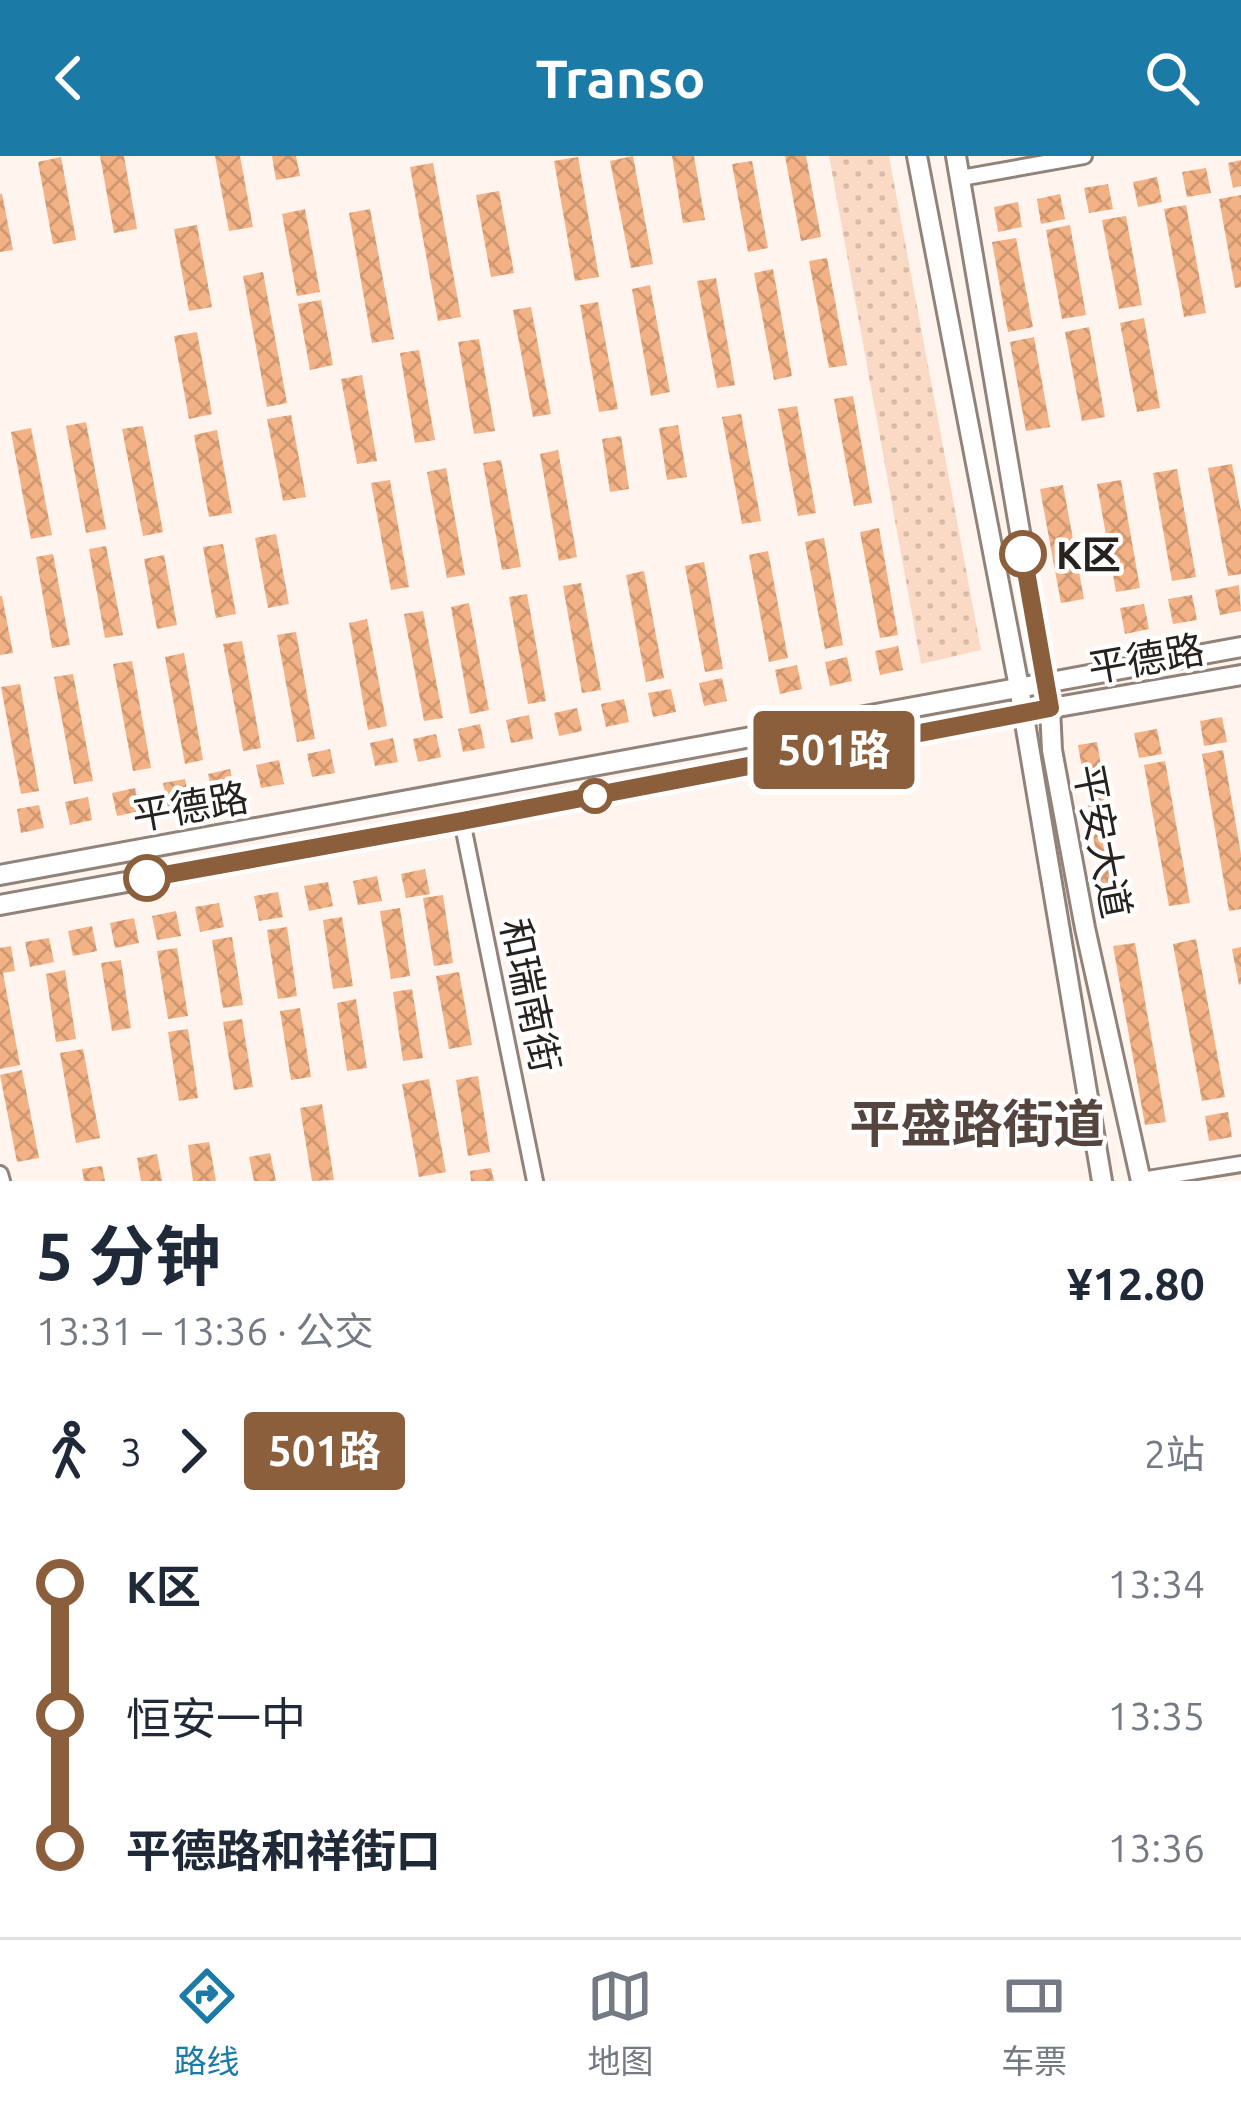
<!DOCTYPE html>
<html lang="zh">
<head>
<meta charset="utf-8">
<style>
  :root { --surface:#fff; --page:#f2f2f3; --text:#1f2937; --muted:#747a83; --line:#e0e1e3; --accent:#1c7aa7 }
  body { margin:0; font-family:Ubuntu,"Noto Sans SC",sans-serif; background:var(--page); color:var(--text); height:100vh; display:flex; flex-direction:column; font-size:45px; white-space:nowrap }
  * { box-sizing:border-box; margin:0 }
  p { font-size:39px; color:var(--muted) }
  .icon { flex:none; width:66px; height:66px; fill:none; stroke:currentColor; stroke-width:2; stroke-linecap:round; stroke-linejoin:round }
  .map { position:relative; height:1025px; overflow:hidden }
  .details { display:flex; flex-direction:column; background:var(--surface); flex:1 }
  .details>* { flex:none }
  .badge { padding:0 24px; border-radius:9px; font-size:42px; line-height:78px }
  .map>.badge { position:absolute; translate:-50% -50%; box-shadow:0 0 0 6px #fff }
  .legs { display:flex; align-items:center; gap:18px; height:132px; padding:0 36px; font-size:39px }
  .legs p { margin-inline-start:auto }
  .head { display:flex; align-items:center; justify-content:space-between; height:204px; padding:0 36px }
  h1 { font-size:66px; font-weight:700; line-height:90px }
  ul { padding:0 36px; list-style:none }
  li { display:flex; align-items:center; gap:42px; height:132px; font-size:45px }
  li i { display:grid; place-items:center; width:18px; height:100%; margin:0 15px; background:currentColor }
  li i::after { content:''; width:30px; height:30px; margin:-15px; border:9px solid; border-radius:50%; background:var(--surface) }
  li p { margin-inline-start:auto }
  li:first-child i { background:linear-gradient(#0000 50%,currentColor 0) }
  li:last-child i { background:linear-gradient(currentColor 50%,#0000 0) }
  header { display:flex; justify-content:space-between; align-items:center; height:156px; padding:0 36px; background:var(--accent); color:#fff; font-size:54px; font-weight:700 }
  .tabs { display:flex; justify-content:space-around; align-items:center; height:168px; border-top:3px solid var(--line); background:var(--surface); font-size:33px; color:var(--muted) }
  .tabs a { display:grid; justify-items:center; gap:6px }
  .tabs .current { color:var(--accent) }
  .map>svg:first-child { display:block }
  .grass { fill:url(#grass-dots) }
  .building { fill:url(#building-cross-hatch) }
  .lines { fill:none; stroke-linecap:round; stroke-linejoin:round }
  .minor-casing { stroke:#918379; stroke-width:20 }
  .major-casing { stroke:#918379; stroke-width:24 }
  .minor { stroke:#fff; stroke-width:14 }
  .major { stroke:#fff; stroke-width:18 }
  .line-1-casing { stroke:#fff; stroke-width:27 }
  .line-1 { stroke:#8b5e3c; stroke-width:18 }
  .stop-1-dot { fill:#fff; stroke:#8b5e3c; stroke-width:6 }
  .labels { text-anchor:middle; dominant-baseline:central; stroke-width:9; stroke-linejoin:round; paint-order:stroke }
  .stop-label { font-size:39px; font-weight:bold; fill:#28221e; stroke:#fff; text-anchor:start }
  .street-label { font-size:39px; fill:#28221e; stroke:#fff }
  .district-label { font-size:51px; font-weight:bold; fill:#54463e; stroke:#fff }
</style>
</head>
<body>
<header><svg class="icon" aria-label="back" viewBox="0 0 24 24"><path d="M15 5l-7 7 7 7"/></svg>Transo<svg class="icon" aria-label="search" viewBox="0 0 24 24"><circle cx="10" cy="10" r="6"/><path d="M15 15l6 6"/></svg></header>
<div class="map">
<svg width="1241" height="1025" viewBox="0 0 1241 1025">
  <defs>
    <pattern id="grass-dots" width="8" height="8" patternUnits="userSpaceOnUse" patternTransform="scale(3)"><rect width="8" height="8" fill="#fbdac5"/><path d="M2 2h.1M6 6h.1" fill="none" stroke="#d7bba9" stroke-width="1.8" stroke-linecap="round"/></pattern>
    <pattern id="building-cross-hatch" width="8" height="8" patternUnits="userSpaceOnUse" patternTransform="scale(3)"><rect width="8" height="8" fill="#f2b285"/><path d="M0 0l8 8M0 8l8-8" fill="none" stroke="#d09972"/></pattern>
  </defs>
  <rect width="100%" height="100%" fill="#fff4ee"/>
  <!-- grass -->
  <polygon class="grass" points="829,0 889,0 981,494 921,508"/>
  <!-- building -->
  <g class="building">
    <polygon points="100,0 124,0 137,73 114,77"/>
    <polygon points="215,0 240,0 253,71 229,75"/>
    <polygon points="272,0 296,0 300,20 276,24"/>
    <polygon points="633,0 653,108 631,112 610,5"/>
    <polygon points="672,0 694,0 705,64 683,67"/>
    <polygon points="785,0 806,0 821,81 801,85"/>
    <polygon points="61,1 76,84 53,88 38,6"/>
    <polygon points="578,1 599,121 575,125 554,5"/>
    <polygon points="1241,4 1241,30 1233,32 1228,7"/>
    <polygon points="752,5 768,92 748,96 732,8"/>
    <polygon points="433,7 461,161 438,165 410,11"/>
    <polygon points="1206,12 1211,37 1187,41 1182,16"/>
    <polygon points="1157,21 1162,46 1138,51 1133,26"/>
    <polygon points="1108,28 1113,53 1089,57 1084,32"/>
    <polygon points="499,35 514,117 491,121 476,39"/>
    <polygon points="0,38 2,38 13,94 0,96"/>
    <polygon points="1060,38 1065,63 1041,68 1037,43"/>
    <polygon points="1241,39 1241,131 1235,132 1219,43"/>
    <polygon points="1018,46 1022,71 998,76 994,51"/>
    <polygon points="1186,49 1206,157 1184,161 1164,53"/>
    <polygon points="305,53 320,136 297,140 282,58"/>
    <polygon points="370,53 394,183 372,187 349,57"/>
    <polygon points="1126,60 1142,149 1119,153 1102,64"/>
    <polygon points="197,69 212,151 189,155 174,73"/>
    <polygon points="1070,69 1086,159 1062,163 1046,74"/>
    <polygon points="1016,82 1033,171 1008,176 992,86"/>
    <polygon points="827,102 847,209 829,212 809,105"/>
    <polygon points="773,113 792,220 774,224 754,117"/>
    <polygon points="263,116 287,247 267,251 243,120"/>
    <polygon points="716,122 735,229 717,232 697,125"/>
    <polygon points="650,129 670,236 651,240 632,133"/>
    <polygon points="321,144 333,209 310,214 298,148"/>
    <polygon points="598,146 618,253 599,256 580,149"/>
    <polygon points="531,151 551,258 533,261 513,154"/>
    <polygon points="1144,162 1160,252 1137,256 1120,167"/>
    <polygon points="1089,171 1105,261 1082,265 1065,176"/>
    <polygon points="197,176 212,258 189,263 174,180"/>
    <polygon points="1034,181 1050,271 1026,275 1010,186"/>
    <polygon points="479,183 495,275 474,278 458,186"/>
    <polygon points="419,194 435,284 415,287 400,197"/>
    <polygon points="362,219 377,305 357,308 341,223"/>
    <polygon points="853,240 872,347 854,350 834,243"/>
    <polygon points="797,250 816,357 798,360 778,253"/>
    <polygon points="741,258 761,365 742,368 722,261"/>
    <polygon points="291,259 306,341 283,345 267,263"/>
    <polygon points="86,266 106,373 86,377 66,270"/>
    <polygon points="678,269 687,321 667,324 659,272"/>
    <polygon points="143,270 163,376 143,380 122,273"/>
    <polygon points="31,272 52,379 31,383 11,276"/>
    <polygon points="217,274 232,357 209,361 194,279"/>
    <polygon points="621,280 629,333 610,336 602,283"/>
    <polygon points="558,294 577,401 559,405 540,298"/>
    <polygon points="501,304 521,411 502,414 483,307"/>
    <polygon points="1232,308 1241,355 1241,418 1228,420 1208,312"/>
    <polygon points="446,312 465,419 447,422 427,316"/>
    <polygon points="1177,313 1196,421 1172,425 1153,317"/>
    <polygon points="390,324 409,431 391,434 371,327"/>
    <polygon points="1121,324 1140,432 1116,436 1097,328"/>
    <polygon points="1063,329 1084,443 1061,447 1040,333"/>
    <polygon points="879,372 898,479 880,482 860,376"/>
    <polygon points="276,378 289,448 268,452 255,382"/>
    <polygon points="824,382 843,489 825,493 805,386"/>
    <polygon points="223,388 236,458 216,462 203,391"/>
    <polygon points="106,390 123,479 105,482 89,393"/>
    <polygon points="768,395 788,502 769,506 749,399"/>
    <polygon points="53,398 70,489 52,492 36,401"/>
    <polygon points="164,399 177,469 157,473 144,403"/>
    <polygon points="704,406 723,513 705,516 685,410"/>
    <polygon points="644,415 664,522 646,526 626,419"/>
    <polygon points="581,427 601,534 582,537 563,430"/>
    <polygon points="1239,429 1241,455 1220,459 1215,434"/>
    <polygon points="527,438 546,545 528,548 509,441"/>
    <polygon points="1192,439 1197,464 1173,468 1168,443"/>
    <polygon points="0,440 2,440 13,497 0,499"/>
    <polygon points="469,447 489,554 470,558 451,451"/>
    <polygon points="1144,448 1149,473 1125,478 1120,452"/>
    <polygon points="423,455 443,562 424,565 404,458"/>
    <polygon points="367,463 387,570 368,574 349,467"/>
    <polygon points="296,476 315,583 297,586 277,479"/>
    <polygon points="242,485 261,592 243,595 223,488"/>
    <polygon points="898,490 903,514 880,519 875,495"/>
    <polygon points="184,497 203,604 185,608 165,501"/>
    <polygon points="847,501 852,525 830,530 825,506"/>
    <polygon points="132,505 151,612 133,615 113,508"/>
    <polygon points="797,509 802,533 780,538 775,514"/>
    <polygon points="73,518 93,625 74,628 54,521"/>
    <polygon points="722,522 727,545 704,550 699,527"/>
    <polygon points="20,528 39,635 21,638 1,531"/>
    <polygon points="671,533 676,556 653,561 648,537"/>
    <polygon points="624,543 629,566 606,571 601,548"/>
    <polygon points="577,552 582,575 559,580 554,557"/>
    <polygon points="529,559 533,583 511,587 506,564"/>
    <polygon points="1222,561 1227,586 1204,590 1200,565"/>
    <polygon points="480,568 485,592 463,596 458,573"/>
    <polygon points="1157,573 1162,598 1139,602 1134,577"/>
    <polygon points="436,578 441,601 418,606 413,583"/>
    <polygon points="393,582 398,606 375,610 370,587"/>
    <polygon points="1097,586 1123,742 1104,745 1078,589"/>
    <polygon points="330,593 335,617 312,621 307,598"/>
    <polygon points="1223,594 1241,698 1241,753 1229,755 1202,598"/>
    <polygon points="279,604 284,628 261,632 256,609"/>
    <polygon points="1165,605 1190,747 1169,750 1144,609"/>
    <polygon points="230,613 235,637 213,641 208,618"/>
    <polygon points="185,623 190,646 168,651 163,627"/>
    <polygon points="135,632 140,655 117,660 112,637"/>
    <polygon points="88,641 92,664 70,669 65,646"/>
    <polygon points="39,649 44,672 21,677 17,653"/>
    <polygon points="425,713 430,738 406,742 401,718"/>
    <polygon points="377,720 382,745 358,749 353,725"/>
    <polygon points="328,726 333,750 309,755 304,730"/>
    <polygon points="278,736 283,761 259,765 254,740"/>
    <polygon points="443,739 453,807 434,810 423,742"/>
    <polygon points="219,747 224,771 200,776 195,751"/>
    <polygon points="400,752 410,820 391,823 380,755"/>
    <polygon points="176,755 181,780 157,784 152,760"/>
    <polygon points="342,761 353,830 333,833 323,764"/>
    <polygon points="134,762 139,787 115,792 110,767"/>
    <polygon points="92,770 97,795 73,800 68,775"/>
    <polygon points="287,771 297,840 278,843 267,774"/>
    <polygon points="232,781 243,849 223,852 212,784"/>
    <polygon points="49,782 54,806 30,811 25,786"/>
    <polygon points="1196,783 1225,941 1202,945 1173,788"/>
    <polygon points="1135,787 1166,966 1145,969 1113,790"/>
    <polygon points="11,790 15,815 3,817 20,909 0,913 0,792"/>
    <polygon points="1241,791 1241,828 1239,829 1232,793"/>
    <polygon points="177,792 188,860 168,863 157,795"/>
    <polygon points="121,804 131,872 112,875 101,807"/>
    <polygon points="65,814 76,883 56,886 46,818"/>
    <polygon points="459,816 472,889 449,893 436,820"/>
    <polygon points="412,833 423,902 403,905 393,836"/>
    <polygon points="356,843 367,912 347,915 337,847"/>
    <polygon points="300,852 311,921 291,924 280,855"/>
    <polygon points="242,863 253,931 234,934 223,866"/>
    <polygon points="188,873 198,942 179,945 168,876"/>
    <polygon points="83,893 100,982 76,987 60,897"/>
    <polygon points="22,914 39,1002 17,1006 0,919"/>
    <polygon points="478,920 490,996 468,1000 456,924"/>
    <polygon points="429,923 446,1016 419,1021 402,928"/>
    <polygon points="322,948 334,1024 312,1025 300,952"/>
    <polygon points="1228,956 1232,981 1209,985 1205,960"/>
    <polygon points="209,986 216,1025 193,1025 188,989"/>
    <polygon points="270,997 276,1025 254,1025 249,1001"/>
    <polygon points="157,998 162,1025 141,1025 137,1002"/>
    <polygon points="102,1010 105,1025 84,1025 82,1013"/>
    <polygon points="491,1012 494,1025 471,1025 470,1015"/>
  </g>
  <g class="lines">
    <defs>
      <g id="minor">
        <polyline points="961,22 1084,0"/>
        <polyline points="462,665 535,1025"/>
        <polyline points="0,1018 2,1025"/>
        <polyline points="1141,1024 1241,1008"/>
      </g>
      <g id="major">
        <polyline points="917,0 1019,531 1102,1025"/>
        <polyline points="956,0 1050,552 1052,594 1085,772 1141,1025"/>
        <polyline points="0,719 1241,491"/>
        <polyline points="0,749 462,665 1023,557 1241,519"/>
      </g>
    </defs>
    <!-- minor casing -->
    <use href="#minor" class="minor-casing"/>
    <!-- major casing -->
    <use href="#major" class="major-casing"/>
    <!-- minor -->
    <use href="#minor" class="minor"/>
    <!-- major -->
    <use href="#major" class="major"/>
  </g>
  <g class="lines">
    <defs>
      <polyline id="line-1" points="147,722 462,665 1050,552 1023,398"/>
    </defs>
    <!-- line-1 casing -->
    <use href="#line-1" class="line-1-casing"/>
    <!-- line-1 -->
    <use href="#line-1" class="line-1"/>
  </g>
  <!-- markers -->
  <g class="stop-1-dot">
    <circle cx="1023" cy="398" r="21"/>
    <circle cx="595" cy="640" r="15"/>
    <circle cx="147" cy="722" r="21"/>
  </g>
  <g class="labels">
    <!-- stop labels -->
    <g class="stop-label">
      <text x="1056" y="398">K区</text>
    </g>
    <!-- street labels -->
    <g class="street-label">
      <text transform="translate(1146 502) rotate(-10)">平德路</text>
      <text transform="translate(190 650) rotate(-10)">平德路</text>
      <text transform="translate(1103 685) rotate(79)">平安大道</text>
      <text transform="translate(531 839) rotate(78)">和瑞南街</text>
    </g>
    <!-- district labels -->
    <g class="district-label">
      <text x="977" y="967">平盛路街道</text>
    </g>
  </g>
</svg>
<b class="badge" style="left:834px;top:594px;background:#8b5e3c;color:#fff">501路</b>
</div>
<section class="details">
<div class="head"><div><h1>5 分钟</h1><p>13:31 – 13:36 · 公交</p></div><b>¥12.80</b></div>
<div class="legs"><svg class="icon" aria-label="walk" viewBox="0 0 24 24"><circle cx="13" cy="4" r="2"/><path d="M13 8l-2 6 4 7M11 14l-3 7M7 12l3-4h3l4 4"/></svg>3<svg class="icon" aria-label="forward" viewBox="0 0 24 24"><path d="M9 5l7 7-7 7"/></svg><b class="badge" style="background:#8b5e3c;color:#fff">501路</b><p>2站</p></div>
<ul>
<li><i style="color:#8b5e3c"></i><b>K区</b><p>13:34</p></li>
<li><i style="color:#8b5e3c"></i><span>恒安一中</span><p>13:35</p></li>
<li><i style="color:#8b5e3c"></i><b>平德路和祥街口</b><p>13:36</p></li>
</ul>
</section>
<nav class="tabs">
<a class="current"><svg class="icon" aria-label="directions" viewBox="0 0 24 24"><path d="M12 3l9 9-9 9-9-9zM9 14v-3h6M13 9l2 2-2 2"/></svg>路线</a>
<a><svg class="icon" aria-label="map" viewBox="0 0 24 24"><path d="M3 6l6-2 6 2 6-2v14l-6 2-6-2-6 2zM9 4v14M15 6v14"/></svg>地图</a>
<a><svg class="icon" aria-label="tickets" viewBox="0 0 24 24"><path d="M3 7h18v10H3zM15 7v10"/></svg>车票</a>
</nav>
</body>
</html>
